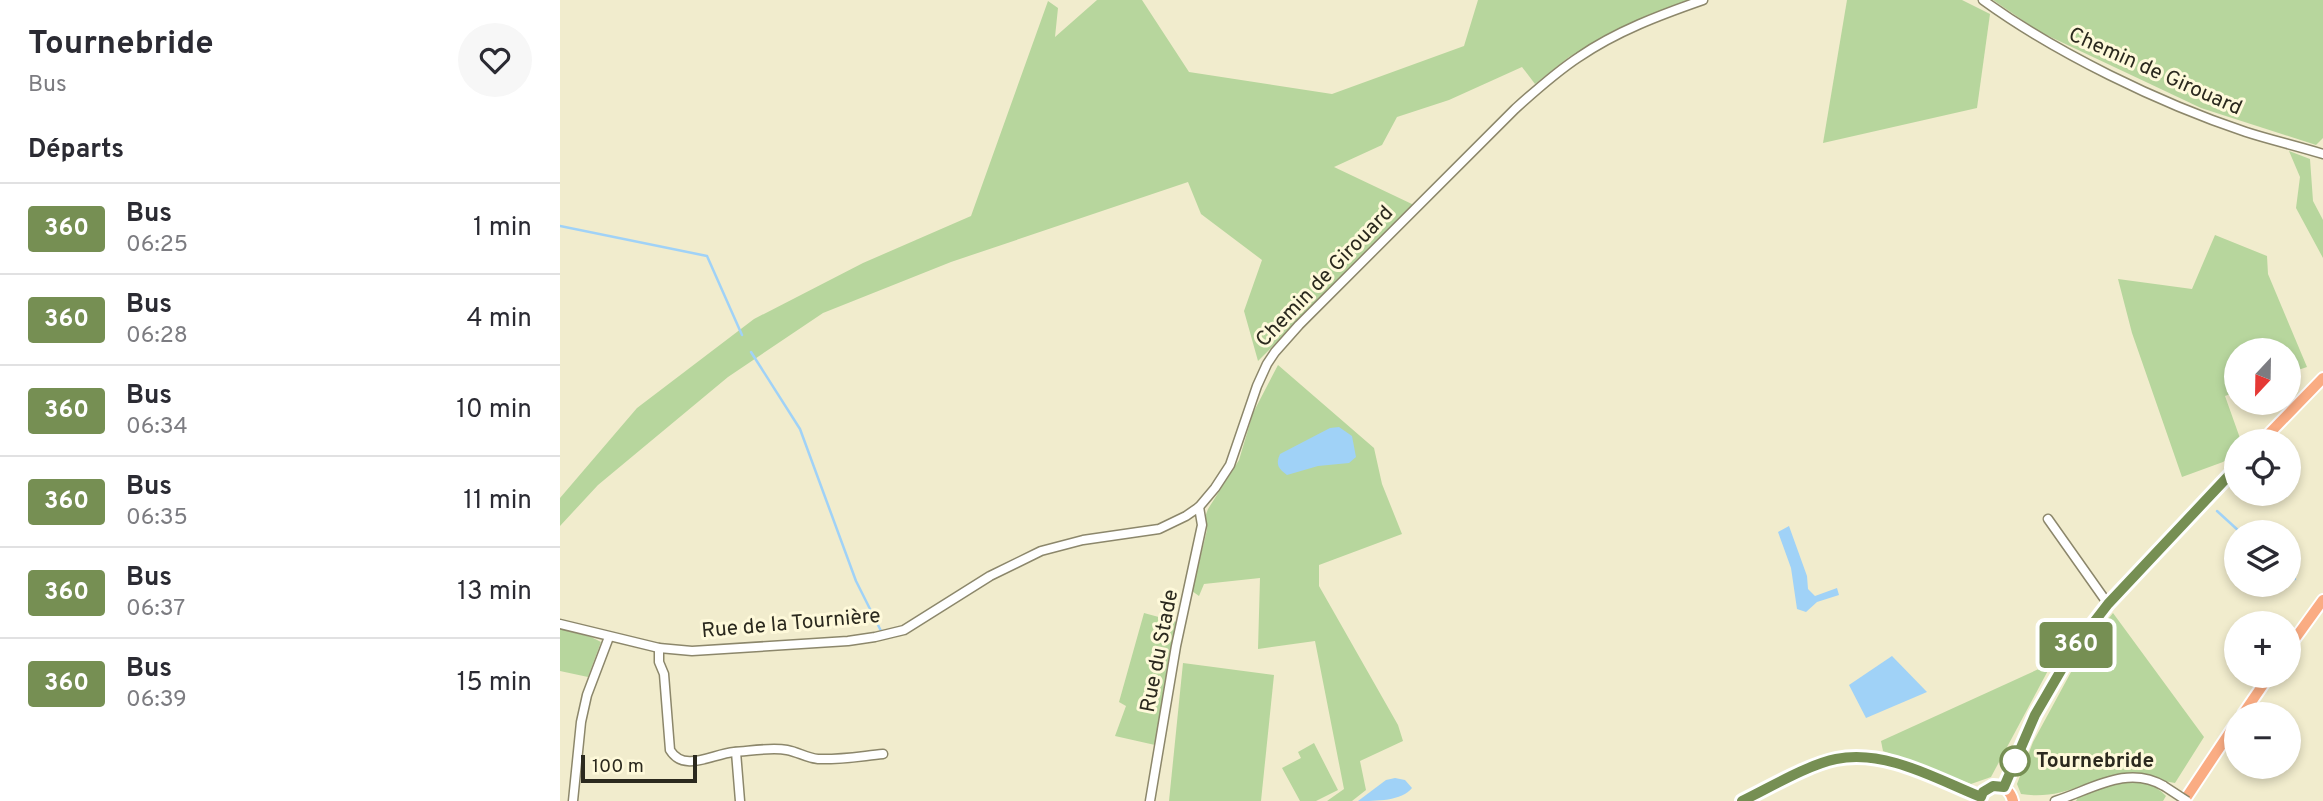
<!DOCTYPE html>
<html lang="fr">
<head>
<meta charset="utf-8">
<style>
  :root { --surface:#fff; --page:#f7f7f7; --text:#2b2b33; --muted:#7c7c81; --line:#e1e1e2 }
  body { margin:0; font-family:Overpass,sans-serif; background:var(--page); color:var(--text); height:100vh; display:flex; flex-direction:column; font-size:26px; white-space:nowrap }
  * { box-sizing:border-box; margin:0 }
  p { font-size:23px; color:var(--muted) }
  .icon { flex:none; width:38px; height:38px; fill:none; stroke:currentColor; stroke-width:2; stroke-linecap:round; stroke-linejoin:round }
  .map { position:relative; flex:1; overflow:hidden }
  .drawer { display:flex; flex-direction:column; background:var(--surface); width:560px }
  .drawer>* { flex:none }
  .badge { padding:0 14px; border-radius:5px; font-size:24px; line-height:46px }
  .needle { width:46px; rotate:202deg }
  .tools { position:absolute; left:1664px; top:338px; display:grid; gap:14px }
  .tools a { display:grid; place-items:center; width:77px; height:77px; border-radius:50%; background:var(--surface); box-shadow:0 4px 10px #0003; font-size:35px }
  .scale { position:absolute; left:21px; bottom:18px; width:116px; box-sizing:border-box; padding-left:7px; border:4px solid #2b291e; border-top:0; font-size:19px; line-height:24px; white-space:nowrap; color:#2b291e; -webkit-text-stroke:5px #fef9da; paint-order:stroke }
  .map>.badge { position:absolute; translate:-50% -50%; box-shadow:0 0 0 4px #fff }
  h2 { padding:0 28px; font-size:26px; line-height:63px }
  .round { display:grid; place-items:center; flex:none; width:74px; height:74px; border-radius:37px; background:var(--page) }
  .overview { display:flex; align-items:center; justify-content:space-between; height:119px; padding:0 28px }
  h1 { font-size:33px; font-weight:700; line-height:52px }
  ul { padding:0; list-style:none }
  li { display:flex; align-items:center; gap:21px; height:91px; padding:0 28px; border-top:2px solid var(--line) }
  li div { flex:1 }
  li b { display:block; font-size:26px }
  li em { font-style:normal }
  li .badge { min-width:77px; font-weight:700; text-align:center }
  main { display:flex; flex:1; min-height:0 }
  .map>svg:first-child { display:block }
  .green { fill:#b7d69d }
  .water { fill:#a0d2f7 }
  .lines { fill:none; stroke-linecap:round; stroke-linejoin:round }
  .stream { stroke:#a0d2f7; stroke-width:2.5 }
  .minor-casing { stroke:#8c876b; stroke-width:11 }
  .major-casing { stroke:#fff; stroke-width:14 }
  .minor { stroke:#fff; stroke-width:8 }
  .major { stroke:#faac83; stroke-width:10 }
  .minor-bridge-casing { stroke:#8c876b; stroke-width:11; stroke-linecap:butt }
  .minor-bridge { stroke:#fff; stroke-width:8 }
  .line-casing { stroke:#fff; stroke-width:16 }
  .line { stroke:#768f53; stroke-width:10 }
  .stop-dot { fill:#fff; stroke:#768f53; stroke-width:3.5 }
  .labels { text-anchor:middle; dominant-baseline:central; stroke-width:6; stroke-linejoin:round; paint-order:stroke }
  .street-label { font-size:21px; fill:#2b291e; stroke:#fef9da }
  .stop-label { font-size:21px; font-weight:bold; fill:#2b291e; stroke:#fef9da; text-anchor:start }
</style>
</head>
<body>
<main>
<section class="drawer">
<div class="overview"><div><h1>Tournebride</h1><p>Bus</p></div><a class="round"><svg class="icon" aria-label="heart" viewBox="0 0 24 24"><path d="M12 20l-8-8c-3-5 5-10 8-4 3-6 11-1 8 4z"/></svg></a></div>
<h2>Départs</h2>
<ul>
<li><span class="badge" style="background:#768f53;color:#fff">360</span><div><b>Bus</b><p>06:25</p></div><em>1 min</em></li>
<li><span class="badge" style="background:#768f53;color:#fff">360</span><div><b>Bus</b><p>06:28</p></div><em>4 min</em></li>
<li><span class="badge" style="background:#768f53;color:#fff">360</span><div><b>Bus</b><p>06:34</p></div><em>10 min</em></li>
<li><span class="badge" style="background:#768f53;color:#fff">360</span><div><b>Bus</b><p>06:35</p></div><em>11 min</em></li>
<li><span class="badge" style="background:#768f53;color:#fff">360</span><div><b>Bus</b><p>06:37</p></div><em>13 min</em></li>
<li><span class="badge" style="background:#768f53;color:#fff">360</span><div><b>Bus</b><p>06:39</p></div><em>15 min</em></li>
</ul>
</section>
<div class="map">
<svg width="1763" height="801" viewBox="0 0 1763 801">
  <rect width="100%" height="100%" fill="#f1eccd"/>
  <!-- green -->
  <g class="green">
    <polygon points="537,0 582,0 629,72 772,94 904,46 918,0 1128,0 1041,40 1009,57 975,84 962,67 889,100 837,117 822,145 774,167 854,205 698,361 684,311 702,260 641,214 628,182 391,262 263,313 168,377 38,485 0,526 0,498 77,408 194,319 303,263 411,216 488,1 498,8 495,37"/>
    <polygon points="1287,0 1402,0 1430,14 1417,108 1263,143"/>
    <polygon points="1433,0 1763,0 1763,138 1756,145 1641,108 1480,32"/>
    <polygon points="1729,151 1750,159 1753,201 1763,220 1763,258 1736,208 1740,177"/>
    <polygon points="1655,235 1707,256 1708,274 1747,367 1729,373 1729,350 1676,350 1676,392 1665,396 1681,441 1676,441 1676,453 1663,462 1622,477 1572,333 1558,279 1632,289"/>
    <polygon points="718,365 814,448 822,484 842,534 759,565 759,586 838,725 843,741 800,761 806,790 792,801 767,801 784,789 755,641 698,649 700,578 644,584 639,596 632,591 647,530 645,517 648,509 679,460 693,413"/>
    <polygon points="584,613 617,622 595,745 555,736 566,706 559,702"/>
    <path d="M1553,613l91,124 -29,46c-17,-2 -29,-13 -48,-10 -38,5 -64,28 -106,21l-4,-10 16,-42 50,-92z"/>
    <polygon points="0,629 31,637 41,642 28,677 0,671"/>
    <polygon points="623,663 714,675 701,801 609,801"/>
    <polygon points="1492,663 1431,777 1411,784 1323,751 1321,741"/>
    <polygon points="754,743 778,790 756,801 740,801 722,768 741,758 738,752"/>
    <path d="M1562,781c19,0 30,1 44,15l-3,5h-87l2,-4z"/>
  </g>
  <!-- water -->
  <g class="water">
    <path d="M779,427l13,9 4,21 -7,6 -31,3 -31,9c-8,-6 -12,-10 -7,-21l50,-26z"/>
    <polygon points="1229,526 1247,576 1248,589 1255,596 1277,588 1279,595 1257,602 1246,612 1237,609 1231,568 1218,532"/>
    <polygon points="1332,656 1367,692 1306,718 1289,685"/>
    <path d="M835,778l10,2 7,8c-10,13 -36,13 -54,13l28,-21z"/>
  </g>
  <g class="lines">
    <!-- stream -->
    <g class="stream">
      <polyline points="0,226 147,256 182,335"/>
      <polyline points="191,352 240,429 296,581 321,631"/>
      <polyline points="1657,511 1680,532"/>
      <polyline points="1729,574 1735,579"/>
    </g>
    <defs>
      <g id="minor">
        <path d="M1423,0c73,53 176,103 263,132 25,8 51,14 77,22"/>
        <polyline points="1488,519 1548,604"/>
        <path d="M0,624l99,24 33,3 156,-10 27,-4 29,-7 86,-54 51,-25 42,-11 76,-11 27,-13 13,-9 16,-19 15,-23 27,-79 10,-22 8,-12 24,-27 216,-216c20,-18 41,-37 64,-52 38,-26 81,-42 124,-57"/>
        <path d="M99,648v14l5,12 6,76c14,23 42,4 64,2 16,-1 37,-5 53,-2 11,2 20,8 31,9 21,1 44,-3 65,-5"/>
        <polyline points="176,752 180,801"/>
        <polyline points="13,801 21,722 27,695 49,637"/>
        <polyline points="590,801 616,646 642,525 639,507"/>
        <path d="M1495,801c36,-11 72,-37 109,-15"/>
      </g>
      <g id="major">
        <polyline points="1702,441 1763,378"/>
        <polyline points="1729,647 1763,600"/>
        <polyline points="1683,714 1709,676"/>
        <polyline points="1444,787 1475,715 1514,648 1548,604 1676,468"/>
        <path d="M1182,801c27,-13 65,-36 94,-42 50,-10 100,20 145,38"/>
        <path d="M1420,801c6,-20 28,-20 33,0"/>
        <polyline points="1624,801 1676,723"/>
      </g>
    </defs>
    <!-- minor casing -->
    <use href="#minor" class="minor-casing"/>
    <!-- major casing -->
    <use href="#major" class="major-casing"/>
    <!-- minor -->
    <use href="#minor" class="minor"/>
    <!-- major -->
    <use href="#major" class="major"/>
    <defs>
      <polyline id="minor-bridge" points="1604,786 1627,801"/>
    </defs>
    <!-- minor-bridge casing -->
    <use href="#minor-bridge" class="minor-bridge-casing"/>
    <!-- minor-bridge -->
    <use href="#minor-bridge" class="minor-bridge"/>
  </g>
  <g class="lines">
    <defs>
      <path id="line" d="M1182,801c27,-13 65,-36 94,-42 50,-10 100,20 145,38l2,-5 10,-6 11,1 31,-72 39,-67 34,-44 128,-136"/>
    </defs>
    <!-- line casing -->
    <use href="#line" class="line-casing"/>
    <!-- line -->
    <use href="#line" class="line"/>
  </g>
  <!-- markers -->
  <circle class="stop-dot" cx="1455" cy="761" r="14"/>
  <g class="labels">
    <!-- street labels -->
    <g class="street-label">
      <text transform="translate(1595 72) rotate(24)">Chemin de Girouard</text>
      <text transform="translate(765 277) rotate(-46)">Chemin de Girouard</text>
      <text transform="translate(231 624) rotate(-5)">Rue de la Tournière</text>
      <text transform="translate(600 651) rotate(-79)">Rue du Stade</text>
    </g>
    <!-- stop labels -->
    <g class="stop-label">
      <text x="1476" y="761">Tournebride</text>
    </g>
  </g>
</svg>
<div class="tools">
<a><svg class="needle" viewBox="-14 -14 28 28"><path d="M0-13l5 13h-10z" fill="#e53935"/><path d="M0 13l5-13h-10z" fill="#7c7c81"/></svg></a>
<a><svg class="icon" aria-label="locate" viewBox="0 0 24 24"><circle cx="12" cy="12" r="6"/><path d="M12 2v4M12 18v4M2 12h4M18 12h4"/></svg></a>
<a><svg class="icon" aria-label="layers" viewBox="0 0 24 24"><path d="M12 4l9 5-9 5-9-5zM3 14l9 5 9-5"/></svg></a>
<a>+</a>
<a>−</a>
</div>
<div class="scale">100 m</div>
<b class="badge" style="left:1516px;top:645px;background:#768f53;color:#fff">360</b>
</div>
</main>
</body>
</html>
